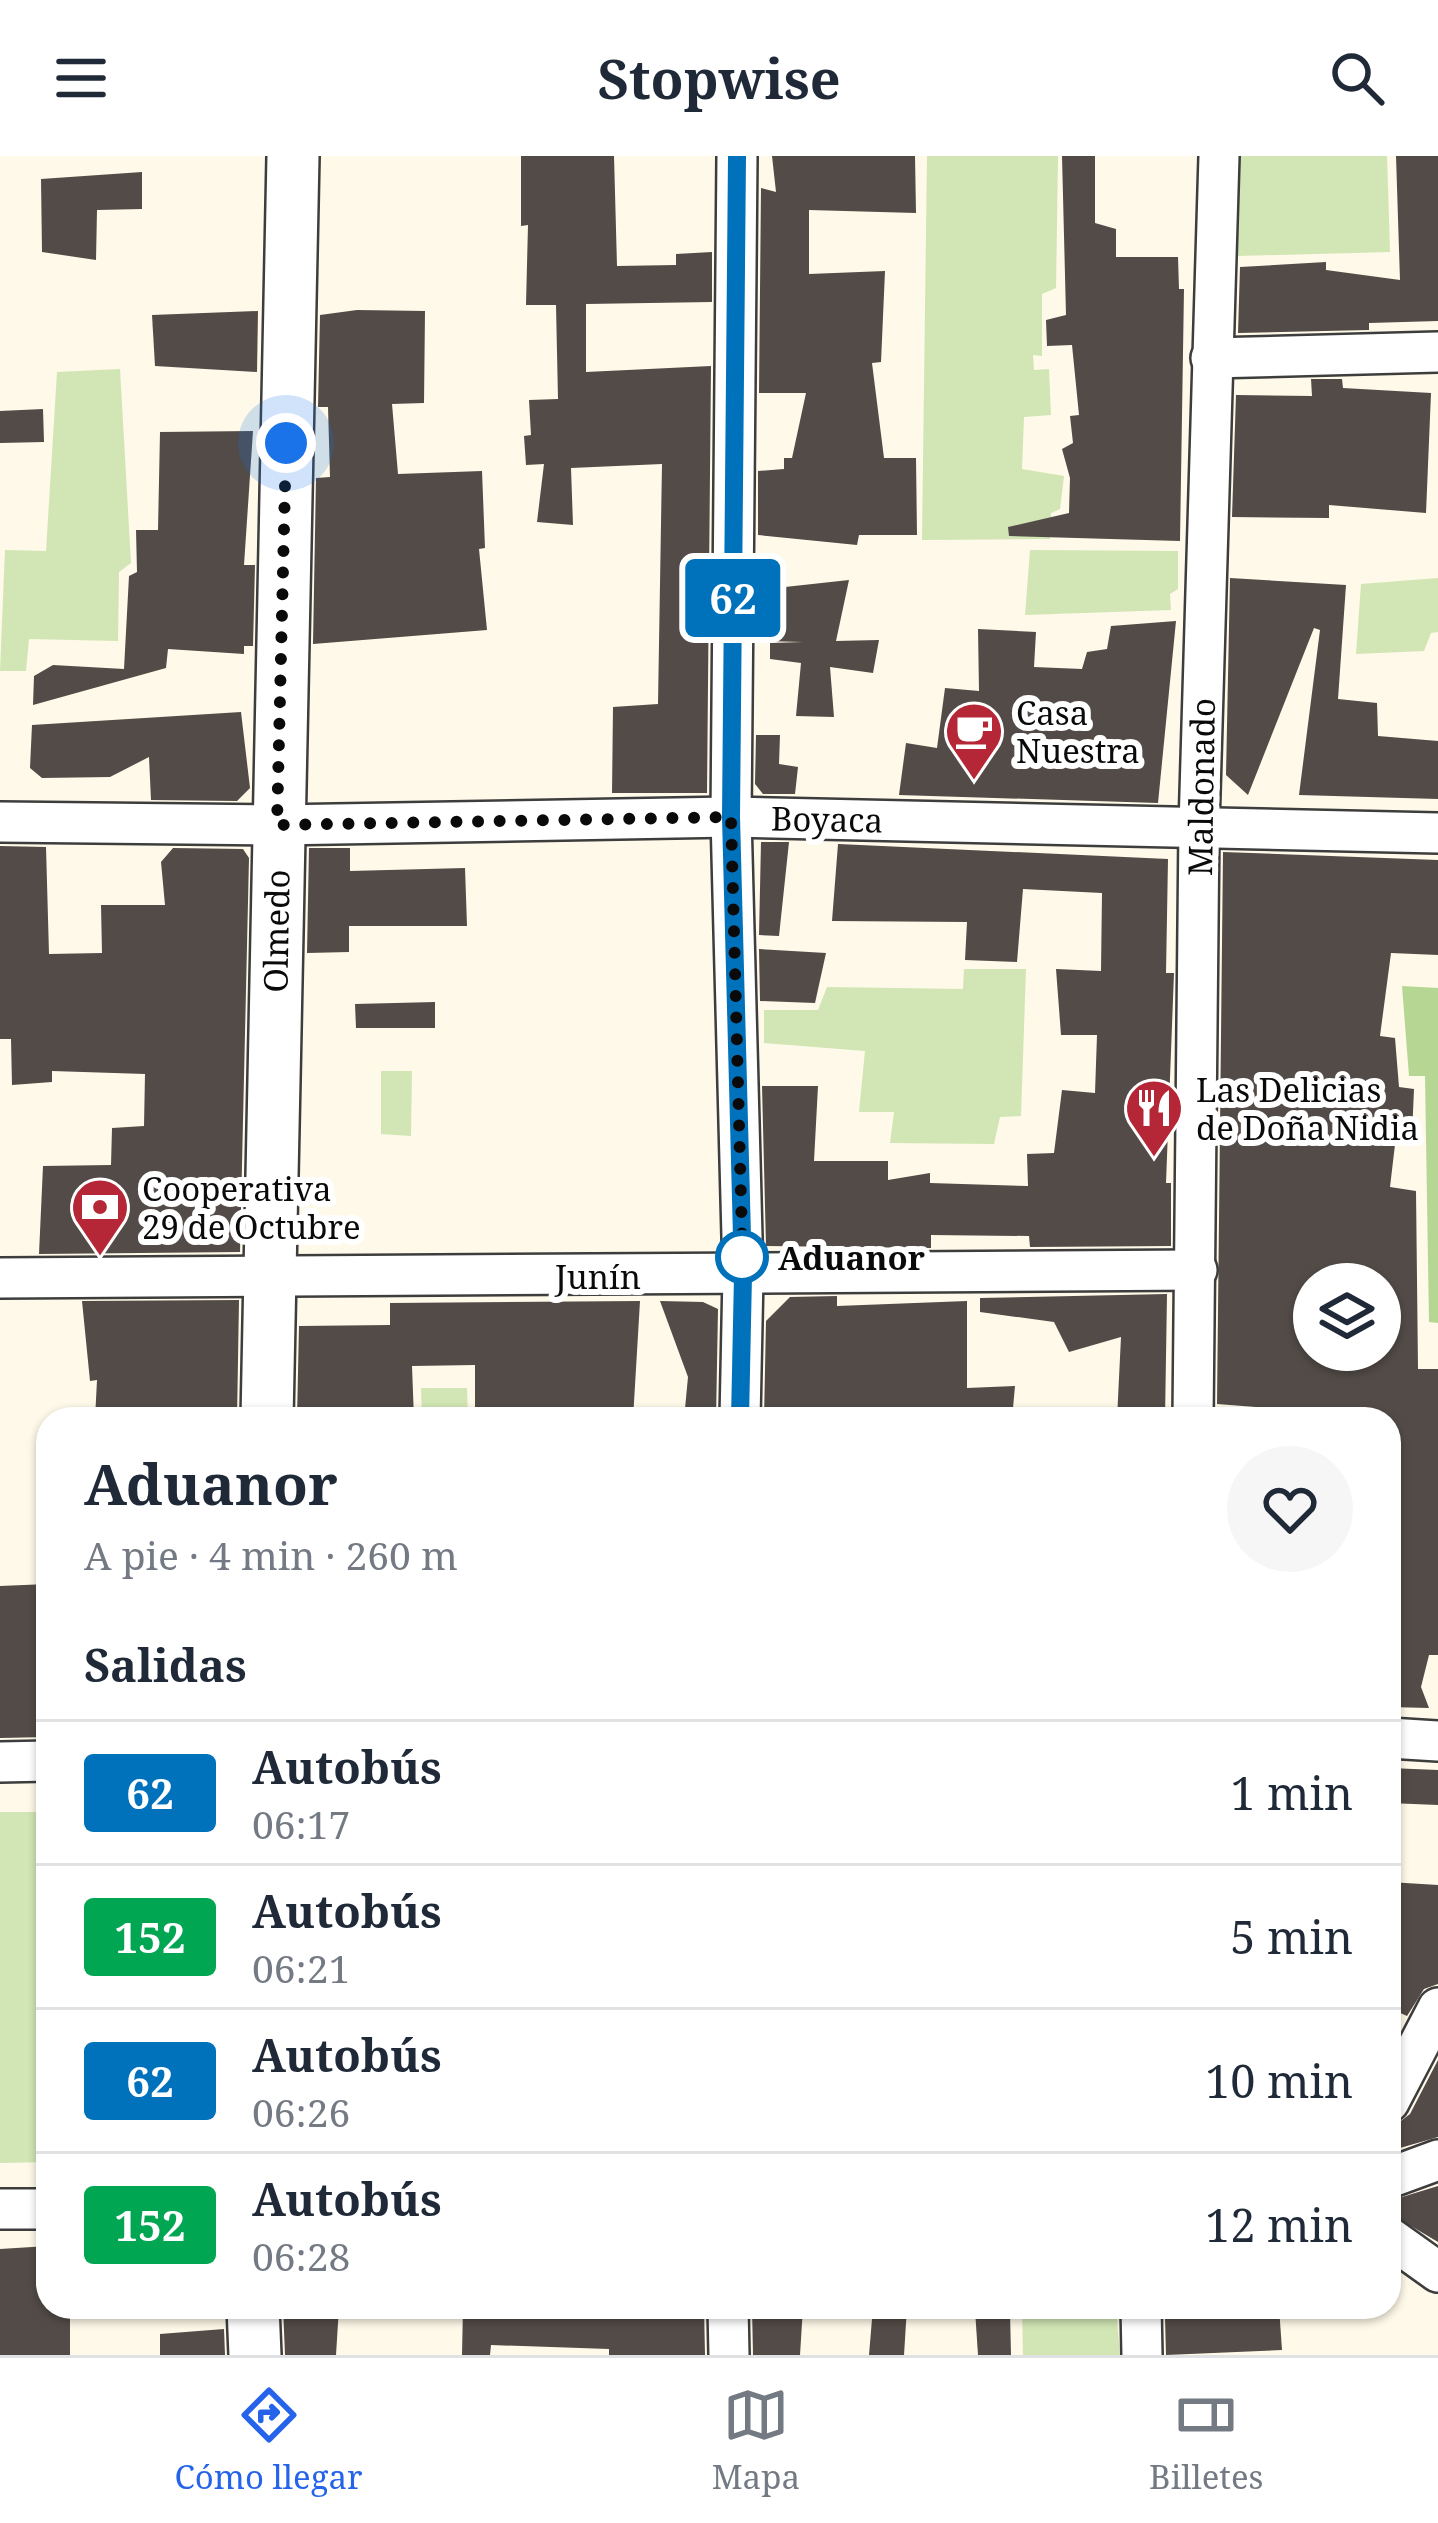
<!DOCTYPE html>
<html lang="es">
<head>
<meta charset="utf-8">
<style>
  :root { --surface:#fff; --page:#f6f6f7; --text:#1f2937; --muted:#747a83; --line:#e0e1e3; --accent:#2563eb }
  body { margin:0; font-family:"Noto Serif",serif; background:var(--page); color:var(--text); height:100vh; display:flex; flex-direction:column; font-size:45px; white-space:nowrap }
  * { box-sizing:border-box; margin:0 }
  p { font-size:39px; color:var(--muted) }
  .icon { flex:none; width:66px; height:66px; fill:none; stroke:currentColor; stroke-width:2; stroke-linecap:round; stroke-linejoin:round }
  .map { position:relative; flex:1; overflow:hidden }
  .drawer { position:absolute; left:36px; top:1251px; width:1365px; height:912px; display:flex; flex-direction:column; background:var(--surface); border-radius:36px; box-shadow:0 3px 9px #0004 }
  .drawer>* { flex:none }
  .badge { padding:0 24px; border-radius:9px; font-size:42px; line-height:78px }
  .buttons { position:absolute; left:1293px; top:1107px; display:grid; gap:24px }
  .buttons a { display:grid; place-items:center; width:108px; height:108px; border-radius:50%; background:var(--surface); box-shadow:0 3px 9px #0004; font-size:60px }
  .you { position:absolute; width:60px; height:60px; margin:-30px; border:9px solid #fff; border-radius:50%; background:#1a73e8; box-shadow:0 0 0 18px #1a73e833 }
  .map>.badge { position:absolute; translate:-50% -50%; box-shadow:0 0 0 6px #fff }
  h2 { padding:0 48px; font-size:45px; line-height:108px }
  .round { display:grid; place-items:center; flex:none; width:126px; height:126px; border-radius:63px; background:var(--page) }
  .headline { display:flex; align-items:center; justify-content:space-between; height:204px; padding:0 48px }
  h1 { font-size:57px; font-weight:700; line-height:90px }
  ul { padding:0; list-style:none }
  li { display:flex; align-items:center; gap:36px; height:144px; padding:0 48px; border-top:3px solid var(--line) }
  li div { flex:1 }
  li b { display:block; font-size:45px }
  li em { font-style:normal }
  li .badge { min-width:132px; font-weight:700; text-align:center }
  header { display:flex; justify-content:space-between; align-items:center; height:156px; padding:0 48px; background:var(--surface); font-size:54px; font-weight:700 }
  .tabs { display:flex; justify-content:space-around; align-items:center; height:168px; border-top:3px solid var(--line); background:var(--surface); font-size:33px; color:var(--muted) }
  .tabs a { display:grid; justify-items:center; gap:6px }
  .tabs .on { color:var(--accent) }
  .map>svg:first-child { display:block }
  .green { fill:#d1e6b4 }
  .forest { fill:#b5d793 }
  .building { fill:#524b47; fill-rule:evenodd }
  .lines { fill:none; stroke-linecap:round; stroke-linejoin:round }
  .minor-casing { stroke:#3d3d3d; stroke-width:44 }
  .tertiary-casing { stroke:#3d3d3d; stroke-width:56 }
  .minor { stroke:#fff; stroke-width:39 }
  .tertiary { stroke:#fff; stroke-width:51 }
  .line-casing { stroke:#fff; stroke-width:27 }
  .line { stroke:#0072bc; stroke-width:18 }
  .walk { stroke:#0a0a0a; stroke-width:12; stroke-dasharray:0 21.6 }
  .stop-dot { fill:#fff; stroke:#0072bc; stroke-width:6 }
  .labels { text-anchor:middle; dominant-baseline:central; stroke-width:12; stroke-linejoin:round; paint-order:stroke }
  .poi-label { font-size:33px; fill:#0a0a0a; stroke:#fff; text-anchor:start }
  .street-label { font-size:33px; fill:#0a0a0a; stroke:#fff }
  .stop-label { font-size:33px; font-weight:bold; fill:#0a0a0a; stroke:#fff; text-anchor:start }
</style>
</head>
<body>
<header><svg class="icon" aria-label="menu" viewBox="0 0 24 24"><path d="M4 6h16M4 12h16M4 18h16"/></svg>Stopwise<svg class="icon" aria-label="search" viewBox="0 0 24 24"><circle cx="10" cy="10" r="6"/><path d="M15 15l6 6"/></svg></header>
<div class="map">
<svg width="1438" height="2199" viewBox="0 0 1438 2199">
  <rect width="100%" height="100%" fill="#fef9e8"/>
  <!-- green -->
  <g class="green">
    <polygon points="927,0 1058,0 1056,132 1042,138 1042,200 1033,199 1034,214 1049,213 1051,259 1024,261 1022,313 1064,320 1060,353 1051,357 1050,383 922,384"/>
    <polygon points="1237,0 1387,0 1390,96 1238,100"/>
    <polygon points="120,213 131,407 119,416 118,485 29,483 26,515 0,515 5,394 46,395 57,216"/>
    <polygon points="1030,394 1178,395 1178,433 1170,438 1171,454 1025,459"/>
    <polygon points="1438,422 1438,476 1431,477 1424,495 1356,498 1361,428"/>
    <polygon points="964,813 1026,813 1021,960 1000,961 994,988 890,987 894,956 859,956 865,895 764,887 764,854 818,854 827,831 963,833"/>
    <polygon points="381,915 412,915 411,980 381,978"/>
    <polygon points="421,1232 467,1232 468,1263 422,1263"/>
    <polygon points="0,1656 48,1656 48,2006 0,2007"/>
    <polygon points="1022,2151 1116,2151 1120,2199 1023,2199"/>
  </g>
  <!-- forest -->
  <polygon class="forest" points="1402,830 1438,832 1438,1167 1429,1166 1425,920 1409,920"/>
  <!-- building -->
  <g class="building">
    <polygon points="521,0 614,0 617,110 676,109 676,98 712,96 712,146 586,148 586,216 711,210 707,637 612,637 613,551 658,548 662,308 571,312 573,369 537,366 544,308 526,309 524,280 531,279 529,244 558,243 556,149 526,149 528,69 521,70"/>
    <polygon points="772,0 915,0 916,57 809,54 809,118 885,115 881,206 872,207 884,302 916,302 917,379 859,379 857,389 758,379 758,315 784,313 784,302 792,302 806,237 759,237 761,32 776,36"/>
    <polygon points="1062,0 1095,0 1095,67 1116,73 1116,101 1178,101 1179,133 1184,133 1180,385 1009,380 1008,371 1069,357 1070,322 1062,293 1073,287 1070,260 1079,259 1072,189 1047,190 1046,164 1066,159"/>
    <polygon points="1396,0 1438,0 1438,165 1369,167 1369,174 1238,177 1240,111 1326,106 1326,114 1400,124"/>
    <polygon points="142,16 142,53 97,54 96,104 42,96 41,23"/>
    <polygon points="357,154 425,155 424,247 392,248 398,318 482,315 485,392 479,393 487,474 313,488 316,322 330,321 328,251 318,251 320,159"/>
    <polygon points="258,155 257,216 155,210 152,159"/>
    <polygon points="1311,223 1342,223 1343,232 1431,237 1426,357 1329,349 1329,362 1232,361 1236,239 1312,240"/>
    <polygon points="43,253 44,286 0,287 0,255"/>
    <polygon points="253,275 244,409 255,409 253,490 244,490 244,498 168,493 166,512 33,549 34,520 53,509 124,513 129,420 137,416 136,374 158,374 160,276"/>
    <polygon points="1230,422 1346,429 1338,543 1377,547 1378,580 1438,585 1438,643 1299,639 1320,474 1314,472 1248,639 1226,619"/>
    <polygon points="849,424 836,485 879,484 873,517 830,511 834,561 796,560 801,507 770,503 770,487 803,486 757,485 757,434"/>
    <polygon points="1176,465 1158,647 899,639 906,587 937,592 945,532 979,535 978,473 1036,476 1034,511 1082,513 1087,496 1107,493 1111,470"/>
    <polygon points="241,556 250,632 237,645 151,644 149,601 110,621 42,622 30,612 32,569"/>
    <polygon points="756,579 780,579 779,608 798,611 795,638 763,638 755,628"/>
    <polygon points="761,686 789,686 779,780 759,779"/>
    <polygon points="838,688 1168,703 1166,817 1174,817 1166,1027 1171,1027 1171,1090 1030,1091 1029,1080 931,1079 931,1092 766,1090 762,930 818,930 814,1005 888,1005 888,1024 930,1017 930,1027 1028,1030 1027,998 1054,997 1062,934 1095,937 1097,879 1061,879 1056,813 1101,815 1102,737 1023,733 1017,806 965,804 967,766 832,765"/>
    <polygon points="0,690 46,691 49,798 102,797 101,749 165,749 161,706 173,692 243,693 249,702 240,1096 39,1098 43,1010 111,1009 112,972 144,970 145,918 52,915 52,926 12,929 11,883 0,883"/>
    <polygon points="309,692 350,692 350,715 465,712 467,770 349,770 349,796 307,797"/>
    <path d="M1223,696l215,8v95l-47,-2 -11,83 15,2 4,49 15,2 -2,46 -16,1 -6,51 26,4 2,178h20v286h-9l-8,32 8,21 -40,-1v-290l-172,-13zM1314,1128h66v68l-66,2z"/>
    <polygon points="759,793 826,797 815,847 760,845"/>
    <polygon points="435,846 435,872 356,872 355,848"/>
    <polygon points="1167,1138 1165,1263 1117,1263 1121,1181 1069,1196 1054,1166 980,1156 980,1142"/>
    <polygon points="837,1140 837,1150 967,1145 967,1232 1015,1230 1012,1263 764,1263 766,1165 790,1141"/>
    <polygon points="239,1144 237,1263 95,1263 97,1224 90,1225 82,1145"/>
    <polygon points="640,1145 633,1263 475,1258 475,1209 412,1210 414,1263 297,1263 299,1170 390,1169 390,1147"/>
    <polygon points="660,1145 703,1146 718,1153 716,1263 684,1263 688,1221"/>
    <polygon points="48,1428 48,1581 0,1582 0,1430"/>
    <polygon points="1389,1612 1438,1614 1438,1649 1389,1647"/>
    <polygon points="1389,1726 1438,1729 1438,1828 1424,1833 1407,1860 1389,1852"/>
    <polygon points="1438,1904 1438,1981 1400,1992 1389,1986 1389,1974 1410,1958"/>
    <polygon points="1438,2030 1438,2086 1389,2057 1389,2045"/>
    <polygon points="48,2090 48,2151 70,2151 70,2199 0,2199 0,2093"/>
    <polygon points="283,2151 339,2151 336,2199 285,2199"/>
    <polygon points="463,2151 704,2151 705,2199 609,2199 609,2193 491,2189 490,2199 462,2199"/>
    <polygon points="752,2151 803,2151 800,2199 753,2199"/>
    <polygon points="873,2151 907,2151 904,2199 869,2199"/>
    <polygon points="1279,2151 1282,2194 1166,2199 1165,2161"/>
    <polygon points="975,2154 1010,2156 1011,2199 978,2199"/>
    <polygon points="224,2173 225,2199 160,2199 160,2178"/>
  </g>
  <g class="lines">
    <defs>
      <g id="minor">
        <polyline points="737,0 731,661 743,1119 740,1263"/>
        <polyline points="1211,202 1438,196"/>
        <polyline points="0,666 277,669 731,661 1438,677"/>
        <polyline points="0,1122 1197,1114"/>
        <polyline points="1193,1263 1199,670 1219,0"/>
        <polyline points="1389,1582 1438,1585"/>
        <polyline points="0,1606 48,1605"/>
        <polyline points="1389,1946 1438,1852"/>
        <polyline points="1389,2022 1438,2004"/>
        <polyline points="0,2053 48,2053"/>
        <polyline points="1389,2081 1438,2116"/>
        <polyline points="728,2151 729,2199"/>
        <polyline points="1141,2151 1142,2199"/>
      </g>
      <g id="tertiary">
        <polyline points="267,1263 293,0"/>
        <polyline points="253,2151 255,2199"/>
      </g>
    </defs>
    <!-- minor casing -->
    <use href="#minor" class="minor-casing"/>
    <!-- tertiary casing -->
    <use href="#tertiary" class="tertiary-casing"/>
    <!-- minor -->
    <use href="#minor" class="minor"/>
    <!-- tertiary -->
    <use href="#tertiary" class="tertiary"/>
  </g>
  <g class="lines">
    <defs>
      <polyline id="line" points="737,0 731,661 743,1119 740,1263"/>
    </defs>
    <!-- line casing -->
    <use href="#line" class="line-casing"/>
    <!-- line -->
    <use href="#line" class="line"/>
    <!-- walk -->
    <polyline class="walk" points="286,287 277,669 731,661 743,1119 742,1101"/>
  </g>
  <!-- icons -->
  <defs>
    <symbol id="cafe-pin" viewBox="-11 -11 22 30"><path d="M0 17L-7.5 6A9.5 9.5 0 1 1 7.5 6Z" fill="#b52736" stroke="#fff"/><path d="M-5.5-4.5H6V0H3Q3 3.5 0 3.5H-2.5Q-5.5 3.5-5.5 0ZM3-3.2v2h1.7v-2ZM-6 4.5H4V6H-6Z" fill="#fff"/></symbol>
    <symbol id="restaurant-pin" viewBox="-11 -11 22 30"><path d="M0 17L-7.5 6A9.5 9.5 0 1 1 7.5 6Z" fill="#b52736" stroke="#fff"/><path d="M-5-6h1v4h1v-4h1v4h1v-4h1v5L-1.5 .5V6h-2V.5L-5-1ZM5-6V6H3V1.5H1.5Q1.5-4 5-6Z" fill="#fff"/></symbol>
    <symbol id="bank-pin" viewBox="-11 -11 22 30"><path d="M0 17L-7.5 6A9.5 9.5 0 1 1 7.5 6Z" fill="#b52736" stroke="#fff"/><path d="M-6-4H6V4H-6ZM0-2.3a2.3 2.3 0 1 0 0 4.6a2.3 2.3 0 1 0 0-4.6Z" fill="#fff"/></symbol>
  </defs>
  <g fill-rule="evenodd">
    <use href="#cafe-pin" x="941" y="542" width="66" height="90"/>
    <use href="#restaurant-pin" x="1121" y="919" width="66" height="90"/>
    <use href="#bank-pin" x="67" y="1018" width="66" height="90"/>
  </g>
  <!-- markers -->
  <circle class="stop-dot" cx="742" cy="1101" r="24"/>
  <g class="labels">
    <!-- poi labels -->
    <g class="poi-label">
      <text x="1016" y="556">Casa<tspan x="1016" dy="38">Nuestra</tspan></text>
      <text x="1196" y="933">Las Delicias<tspan x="1196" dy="38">de Doña Nidia</tspan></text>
      <text x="142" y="1032">Cooperativa<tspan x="142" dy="38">29 de Octubre</tspan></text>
    </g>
    <!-- street labels -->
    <g class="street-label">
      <text transform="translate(1201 631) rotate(-89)">Maldonado</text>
      <text transform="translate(827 663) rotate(1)">Boyaca</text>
      <text transform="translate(276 775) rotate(-89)">Olmedo</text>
      <text x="598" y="1120">Junín</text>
    </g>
    <!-- stop labels -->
    <g class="stop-label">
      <text x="778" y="1101">Aduanor</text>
    </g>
  </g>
</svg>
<div class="buttons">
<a><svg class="icon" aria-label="layers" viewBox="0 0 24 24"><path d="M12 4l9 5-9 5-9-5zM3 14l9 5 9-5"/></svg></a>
</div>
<div class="you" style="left:286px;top:287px"></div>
<b class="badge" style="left:733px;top:442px;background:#0072bc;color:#fff">62</b>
<section class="drawer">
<div class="headline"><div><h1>Aduanor</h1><p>A pie · 4 min · 260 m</p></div><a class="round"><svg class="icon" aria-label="heart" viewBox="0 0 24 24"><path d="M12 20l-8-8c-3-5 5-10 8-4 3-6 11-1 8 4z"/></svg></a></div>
<h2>Salidas</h2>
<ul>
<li><span class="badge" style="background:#0072bc;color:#fff">62</span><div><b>Autobús</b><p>06:17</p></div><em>1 min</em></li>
<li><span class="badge" style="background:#00a651;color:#fff">152</span><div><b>Autobús</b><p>06:21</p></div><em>5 min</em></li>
<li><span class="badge" style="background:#0072bc;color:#fff">62</span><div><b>Autobús</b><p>06:26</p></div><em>10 min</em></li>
<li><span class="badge" style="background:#00a651;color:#fff">152</span><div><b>Autobús</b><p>06:28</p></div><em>12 min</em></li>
</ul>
</section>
</div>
<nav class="tabs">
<a class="on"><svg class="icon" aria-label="directions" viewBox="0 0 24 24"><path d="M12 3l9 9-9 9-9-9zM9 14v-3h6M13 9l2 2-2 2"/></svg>Cómo llegar</a>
<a><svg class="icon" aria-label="map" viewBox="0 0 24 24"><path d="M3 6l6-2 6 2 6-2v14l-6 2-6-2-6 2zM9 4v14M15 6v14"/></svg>Mapa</a>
<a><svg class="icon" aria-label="tickets" viewBox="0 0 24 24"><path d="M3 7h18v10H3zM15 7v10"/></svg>Billetes</a>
</nav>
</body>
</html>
